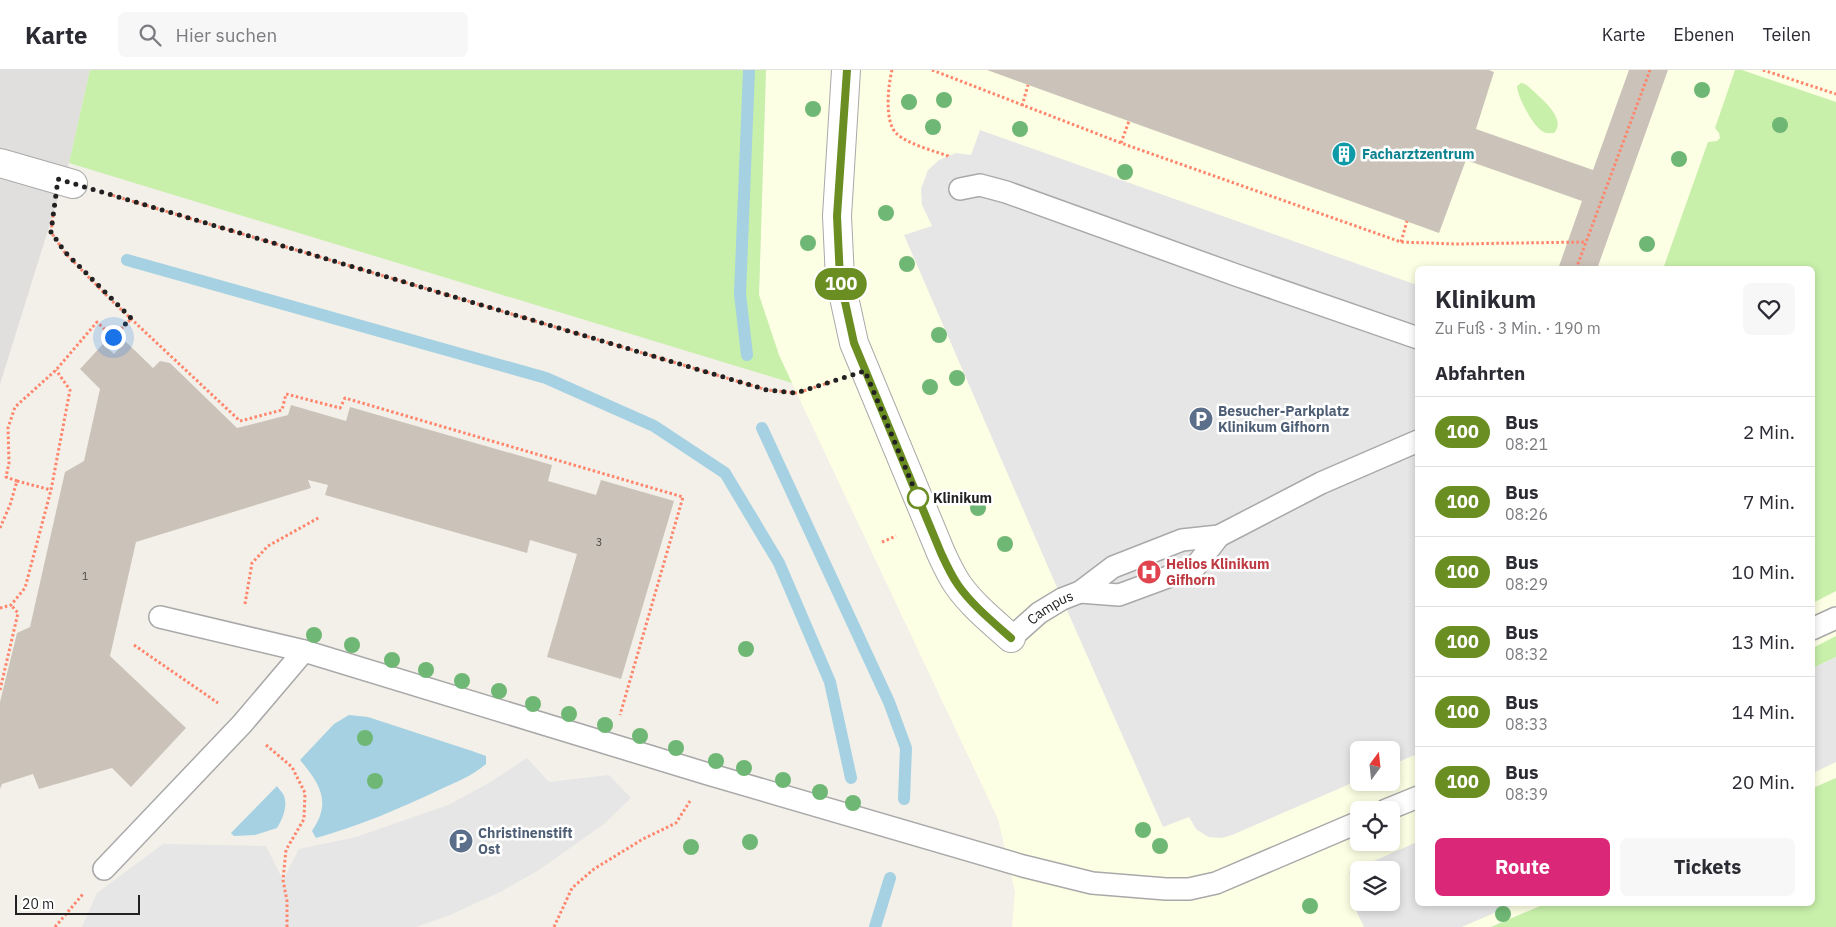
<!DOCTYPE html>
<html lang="de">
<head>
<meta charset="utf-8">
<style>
  :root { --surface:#fff; --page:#f7f7f7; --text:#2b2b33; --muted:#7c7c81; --line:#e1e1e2; --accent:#db2777 }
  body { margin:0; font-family:"IBM Plex Sans",sans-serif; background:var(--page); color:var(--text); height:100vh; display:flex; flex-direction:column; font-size:19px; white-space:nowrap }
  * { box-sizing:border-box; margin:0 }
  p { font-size:16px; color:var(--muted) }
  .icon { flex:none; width:28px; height:28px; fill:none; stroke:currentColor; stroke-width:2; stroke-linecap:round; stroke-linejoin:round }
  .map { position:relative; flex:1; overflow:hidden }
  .sheet { position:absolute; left:1415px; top:196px; width:400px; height:640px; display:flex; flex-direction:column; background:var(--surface); border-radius:8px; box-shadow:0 2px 8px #0003 }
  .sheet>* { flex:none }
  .badge { padding:0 10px; border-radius:16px; font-size:18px; line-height:32px }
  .needle { width:32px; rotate:15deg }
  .fabs { position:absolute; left:1350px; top:671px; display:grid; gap:10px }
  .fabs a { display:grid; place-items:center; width:50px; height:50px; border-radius:8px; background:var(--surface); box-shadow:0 2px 8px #0003; font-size:25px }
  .scale { position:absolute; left:15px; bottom:12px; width:125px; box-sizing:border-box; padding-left:5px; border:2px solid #222; border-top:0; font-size:14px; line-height:18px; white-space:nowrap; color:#222; -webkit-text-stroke:4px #fff; paint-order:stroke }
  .you { position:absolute; width:25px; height:25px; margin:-12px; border:4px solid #fff; border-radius:50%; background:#1a73e8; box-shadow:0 0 0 8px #1a73e833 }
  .map>.badge { position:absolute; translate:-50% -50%; box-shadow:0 0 0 2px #fff }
  h2 { padding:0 20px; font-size:19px; line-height:45px }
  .round { display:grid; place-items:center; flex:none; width:52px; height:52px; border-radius:8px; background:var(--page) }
  .headline { display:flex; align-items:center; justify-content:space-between; height:85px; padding:0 20px }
  h1 { font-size:24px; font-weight:700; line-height:38px }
  .primary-button { display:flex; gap:10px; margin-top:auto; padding:10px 20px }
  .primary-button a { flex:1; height:58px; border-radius:8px; background:var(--accent); color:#fff; font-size:20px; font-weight:700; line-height:58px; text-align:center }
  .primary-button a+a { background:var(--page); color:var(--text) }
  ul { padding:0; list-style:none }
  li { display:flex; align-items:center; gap:15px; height:70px; padding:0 20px; border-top:1px solid var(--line) }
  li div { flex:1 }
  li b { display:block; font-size:19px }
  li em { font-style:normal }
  li .badge { min-width:55px; font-weight:700; text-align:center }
  header { display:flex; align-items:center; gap:30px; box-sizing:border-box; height:70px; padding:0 25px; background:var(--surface); border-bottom:1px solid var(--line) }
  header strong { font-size:24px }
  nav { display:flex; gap:28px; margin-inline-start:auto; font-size:18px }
  .search { width:350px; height:45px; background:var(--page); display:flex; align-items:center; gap:12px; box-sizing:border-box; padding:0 18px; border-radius:8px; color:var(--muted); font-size:19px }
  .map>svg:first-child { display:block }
  .residential { fill:#e0dfde }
  .education { fill:#fdffe4; fill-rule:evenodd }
  .grass { fill:#c8f0aa }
  .parking { fill:#e6e6e6 }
  .water { fill:#a5d1e3 }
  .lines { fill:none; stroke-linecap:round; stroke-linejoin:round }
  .stream { stroke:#a5d1e3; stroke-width:12 }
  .building { fill:#cbc3ba }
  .lane-casing { stroke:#a9a9a9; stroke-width:24 }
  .street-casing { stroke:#a9a9a9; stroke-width:30 }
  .path { stroke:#ff856c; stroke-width:3; stroke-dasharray:2.5 2.5; stroke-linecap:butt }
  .lane { stroke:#fff; stroke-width:21 }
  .street { stroke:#fff; stroke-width:28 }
  .tree { fill:#6fb774 }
  .line-casing { stroke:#fff; stroke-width:11 }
  .line { stroke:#6b8e23; stroke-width:8 }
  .walk { stroke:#222; stroke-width:5; stroke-dasharray:0 9 }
  .stop-dot { fill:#fff; stroke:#6b8e23; stroke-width:2.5 }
  .labels { text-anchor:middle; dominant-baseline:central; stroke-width:5; stroke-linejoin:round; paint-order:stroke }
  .number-label { font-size:11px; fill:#4c4a48 }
  .culture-label { font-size:14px; font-weight:bold; fill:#0d838f; stroke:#fff; text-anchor:start }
  .service-label { font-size:14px; font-weight:bold; fill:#4e5e75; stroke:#fff; text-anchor:start }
  .stop-label { font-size:14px; font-weight:bold; fill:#222; stroke:#fff; text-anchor:start }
  .health-label { font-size:14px; font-weight:bold; fill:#be3a42; stroke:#fff; text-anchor:start }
  .street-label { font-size:14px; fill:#222; stroke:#fff }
</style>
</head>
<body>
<header>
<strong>Karte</strong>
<div class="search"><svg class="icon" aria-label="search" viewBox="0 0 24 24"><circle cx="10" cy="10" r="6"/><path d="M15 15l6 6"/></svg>Hier suchen</div>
<nav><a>Karte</a><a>Ebenen</a><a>Teilen</a></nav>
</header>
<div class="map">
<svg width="1836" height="857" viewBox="0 0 1836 857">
  <rect width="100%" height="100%" fill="#f2f0e8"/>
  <!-- residential -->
  <polygon class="residential" points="0,0 90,0 69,93 0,314"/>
  <!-- education -->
  <path class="education" d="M766,0h1070v708l-23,10 -1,-519h-394v635h127l-54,23h-479l3,-35 -17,-73 -218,-461 -21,-63zM1359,680h32v32h-32zM1359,740h32v32h-32zM1359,800h32v32h-32z"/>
  <!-- grass -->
  <g class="grass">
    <polygon points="90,0 766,0 759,225 779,285 792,313 69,93"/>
    <polygon points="1735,0 1742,0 1836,32 1836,521 1813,533 1812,199 1663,199 1708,72 1717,71 1720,68 1719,63 1715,58"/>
    <path d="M1521,13l4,1 4,3c10,10 39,31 25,46 -4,0 -8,1 -12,-2 -9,-5 -25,-35 -25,-45z"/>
    <polygon points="1836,566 1836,587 1813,598 1813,578"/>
    <polygon points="1836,708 1836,857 1491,857 1545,834 1812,834 1813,718"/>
  </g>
  <!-- parking -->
  <g class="parking">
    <polygon points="980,60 1417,215 1417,689 1415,685 1391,695 1391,680 1359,680 1359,710 1232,765 1222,768 1208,767 1196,759 1189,747 1163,757 1062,529 904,165 932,156 922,135 921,119 928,100 939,90 956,83 971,85"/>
    <polygon points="1836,587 1836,692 1813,703 1813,598"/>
    <polygon points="527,688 549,712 609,705 631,728 604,754 539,800 500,822 450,845 416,857 82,857 97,823 163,774 266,776 283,810 299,779 356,767 448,735 489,713"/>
    <polygon points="1417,772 1418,834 1515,834 1462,857 1364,857 1352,832 1359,829 1359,832 1391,832 1391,800 1359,800 1359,825 1349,802"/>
  </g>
  <!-- water -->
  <g class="water">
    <path d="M349,645l19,2 104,34 14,5v8c-14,12 -30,18 -47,26 -40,19 -80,36 -123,48l-4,-7c20,-29 8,-47 -12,-71l34,-36z"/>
    <path d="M277,716c2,3 6,7 7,10 4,11 -2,24 -7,32l-22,7 -21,1 -3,-3z"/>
  </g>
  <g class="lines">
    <!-- stream -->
    <g class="stream">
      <polyline points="127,190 546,308 654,356 725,403 779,493 830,612 851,708"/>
      <polyline points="747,285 740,224 749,0"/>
      <polyline points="762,358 889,632 906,678 904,729"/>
      <polyline points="875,857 890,808"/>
    </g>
  </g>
  <!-- building -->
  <g class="building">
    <polygon points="987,0 1489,0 1494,2 1476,59 1593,100 1629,0 1668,0 1597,199 1558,199 1582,131 1466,90 1439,163"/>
    <polygon points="125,271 153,298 160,291 170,293 237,358 288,345 291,335 346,351 350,337 552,395 548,411 596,425 601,410 674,431 621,609 547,587 577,484 530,470 527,483 325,425 328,415 308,410 311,418 136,472 110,586 186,658 131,717 112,698 39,719 33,704 2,714 0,719 0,632 17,563 30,557 65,402 84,391 100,319 80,299 103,274 114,284"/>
  </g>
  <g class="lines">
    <defs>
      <g id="lane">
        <polyline points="960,119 980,115 1006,122 1236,205 1418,268"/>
        <polyline points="1080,522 1119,525 1195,497 1219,466"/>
        <polyline points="160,547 304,581 708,704 1023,796 1092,813 1166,819 1189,819 1216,813 1359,752"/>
        <polyline points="1812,559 1836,548"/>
        <path id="s1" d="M1011,568l28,-25 23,-14 18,-7 33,-25 69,-27 37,-4 102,-53 97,-42"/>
        <polyline points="1386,740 1418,727"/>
        <polyline points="104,799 242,654 304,581"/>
      </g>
      <g id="street">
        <path d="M846,0l-9,146 3,63 14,64 87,210c5,11 10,22 17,32 14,20 35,37 53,53"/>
        <polyline points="0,93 73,114"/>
      </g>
    </defs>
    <!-- lane casing -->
    <use href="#lane" class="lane-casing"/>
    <!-- street casing -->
    <use href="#street" class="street-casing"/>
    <!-- path -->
    <g class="path">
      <path d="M892,0c-4,16 -8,53 5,64 11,10 37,17 51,22l1,2"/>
      <polyline points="932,0 1121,73 1401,172 1456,174 1585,172"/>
      <polyline points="1763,0 1836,24"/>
      <polyline points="1022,36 1028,15"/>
      <polyline points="1121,73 1129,51"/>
      <polyline points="108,124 767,320 797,323 831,312"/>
      <polyline points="53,145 51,162 65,183 111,230 240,351 282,340 286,324 340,338 345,328 683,427 620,645"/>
      <polyline points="1401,172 1407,151"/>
      <polyline points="1576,199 1650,0"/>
      <polyline points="17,411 51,420"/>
      <polyline points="0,458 10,435 17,411 6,407 9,393 8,358 15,337 56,300 97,252 113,267 131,249"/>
      <polyline points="882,472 896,466"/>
      <polyline points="245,534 252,493 268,476 320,447"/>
      <polyline points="0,538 11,535 25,518 51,420 70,320 56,300"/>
      <polyline points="134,575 218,633"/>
      <polyline points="0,620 18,543 11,535"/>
      <polyline points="266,675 292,697 305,723 304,749 286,780 283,810 287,831 287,857"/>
      <polyline points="55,857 83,824"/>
      <polyline points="554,857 572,818 594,799 643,769 676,753 690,731"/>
    </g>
    <!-- lane -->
    <use href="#lane" class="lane"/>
    <!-- street -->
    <use href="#street" class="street"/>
  </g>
  <!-- trees -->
  <g class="tree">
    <circle cx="1702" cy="20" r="8"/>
    <circle cx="944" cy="30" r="8"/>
    <circle cx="909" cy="32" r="8"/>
    <circle cx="813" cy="39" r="8"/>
    <circle cx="1780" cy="55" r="8"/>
    <circle cx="933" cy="57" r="8"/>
    <circle cx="1020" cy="59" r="8"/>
    <circle cx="1679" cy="89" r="8"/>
    <circle cx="1125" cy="102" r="8"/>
    <circle cx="886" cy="143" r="8"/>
    <circle cx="808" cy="173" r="8"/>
    <circle cx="1647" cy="174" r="8"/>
    <circle cx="907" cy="194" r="8"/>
    <circle cx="939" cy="265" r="8"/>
    <circle cx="957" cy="308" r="8"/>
    <circle cx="930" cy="317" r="8"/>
    <circle cx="978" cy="438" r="8"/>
    <circle cx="1005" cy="474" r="8"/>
    <circle cx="314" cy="565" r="8"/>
    <circle cx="352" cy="575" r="8"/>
    <circle cx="746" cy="579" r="8"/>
    <circle cx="392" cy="590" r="8"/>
    <circle cx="426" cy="600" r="8"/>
    <circle cx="462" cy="611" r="8"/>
    <circle cx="499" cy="621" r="8"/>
    <circle cx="533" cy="634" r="8"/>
    <circle cx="569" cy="644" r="8"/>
    <circle cx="605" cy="655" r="8"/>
    <circle cx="640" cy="666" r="8"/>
    <circle cx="365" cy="668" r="8"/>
    <circle cx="676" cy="678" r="8"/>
    <circle cx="716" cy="691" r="8"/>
    <circle cx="744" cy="698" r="8"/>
    <circle cx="783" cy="710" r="8"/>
    <circle cx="375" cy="711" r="8"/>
    <circle cx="820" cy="722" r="8"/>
    <circle cx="853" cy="733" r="8"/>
    <circle cx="1143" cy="760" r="8"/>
    <circle cx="750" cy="772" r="8"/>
    <circle cx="1160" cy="776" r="8"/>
    <circle cx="691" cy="777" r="8"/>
    <circle cx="1310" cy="836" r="8"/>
    <circle cx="1503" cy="844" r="8"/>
  </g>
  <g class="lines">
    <defs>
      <path id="line" d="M847,0l-10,146 3,63 14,64 87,210c5,11 10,22 17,32 14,20 35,37 53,53"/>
    </defs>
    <!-- line casing -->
    <use href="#line" class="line-casing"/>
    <!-- line -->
    <use href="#line" class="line"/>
    <!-- walk -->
    <polyline class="walk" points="113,267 131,248 65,182 51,162 58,109 767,320 796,323 865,301 918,428"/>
  </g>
  <!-- icons -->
  <defs>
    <symbol id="building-disc" viewBox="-11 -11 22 22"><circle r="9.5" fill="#0f9aa8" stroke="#fff"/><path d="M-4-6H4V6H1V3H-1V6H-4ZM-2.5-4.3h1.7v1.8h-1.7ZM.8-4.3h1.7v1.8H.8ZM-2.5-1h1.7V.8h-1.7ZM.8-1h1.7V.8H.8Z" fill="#fff"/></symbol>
    <symbol id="parking-disc" viewBox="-11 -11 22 22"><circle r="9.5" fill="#5c6f8a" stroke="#fff"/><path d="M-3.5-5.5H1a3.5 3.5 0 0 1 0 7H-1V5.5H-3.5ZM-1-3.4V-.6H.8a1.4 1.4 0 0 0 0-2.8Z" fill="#fff"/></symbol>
    <symbol id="hospital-disc" viewBox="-11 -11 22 22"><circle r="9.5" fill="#e0444e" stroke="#fff"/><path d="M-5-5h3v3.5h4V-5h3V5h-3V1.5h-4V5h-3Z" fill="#fff"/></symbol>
  </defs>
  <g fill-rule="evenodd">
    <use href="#building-disc" x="1330" y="70" width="28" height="28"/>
    <use href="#parking-disc" x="1187" y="335" width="28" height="28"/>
    <use href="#hospital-disc" x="1135" y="488" width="28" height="28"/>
    <use href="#parking-disc" x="447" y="757" width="28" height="28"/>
  </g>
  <!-- markers -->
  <circle class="stop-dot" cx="918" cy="428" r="10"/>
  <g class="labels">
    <!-- number labels -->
    <g class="number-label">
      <text x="599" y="472">3</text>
      <text x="85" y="506">1</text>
    </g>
    <!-- culture labels -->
    <g class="culture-label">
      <text x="1362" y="84">Facharztzentrum</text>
    </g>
    <!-- service labels -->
    <g class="service-label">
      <text x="1218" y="341">Besucher-Parkplatz<tspan x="1218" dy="16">Klinikum Gifhorn</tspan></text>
      <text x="478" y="763">Christinenstift<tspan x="478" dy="16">Ost</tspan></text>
    </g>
    <!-- stop labels -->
    <g class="stop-label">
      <text x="933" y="428">Klinikum</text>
    </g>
    <!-- health labels -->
    <g class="health-label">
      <text x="1166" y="494">Helios Klinikum<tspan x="1166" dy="16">Gifhorn</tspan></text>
    </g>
    <!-- street labels -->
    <g class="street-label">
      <text stroke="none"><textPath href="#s1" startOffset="50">Campus</textPath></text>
    </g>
  </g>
</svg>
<div class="fabs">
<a><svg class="needle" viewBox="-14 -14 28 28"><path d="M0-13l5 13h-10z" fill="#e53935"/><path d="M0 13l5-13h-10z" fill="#7c7c81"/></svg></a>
<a><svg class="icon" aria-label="locate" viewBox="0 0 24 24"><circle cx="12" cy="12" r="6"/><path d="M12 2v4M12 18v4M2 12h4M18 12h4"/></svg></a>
<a><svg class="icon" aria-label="layers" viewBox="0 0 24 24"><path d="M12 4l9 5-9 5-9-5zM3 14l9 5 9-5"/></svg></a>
</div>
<div class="scale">20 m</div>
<div class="you" style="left:113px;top:267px"></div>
<b class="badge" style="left:841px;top:214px;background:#6b8e23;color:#fff">100</b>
<section class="sheet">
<div class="headline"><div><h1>Klinikum</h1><p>Zu Fuß · 3 Min. · 190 m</p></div><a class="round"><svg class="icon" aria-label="heart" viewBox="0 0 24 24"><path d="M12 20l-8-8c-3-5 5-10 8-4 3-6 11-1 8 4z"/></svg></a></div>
<h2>Abfahrten</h2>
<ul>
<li><span class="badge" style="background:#6b8e23;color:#fff">100</span><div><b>Bus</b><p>08:21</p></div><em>2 Min.</em></li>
<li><span class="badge" style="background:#6b8e23;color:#fff">100</span><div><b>Bus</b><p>08:26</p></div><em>7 Min.</em></li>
<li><span class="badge" style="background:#6b8e23;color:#fff">100</span><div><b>Bus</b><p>08:29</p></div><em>10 Min.</em></li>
<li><span class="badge" style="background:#6b8e23;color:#fff">100</span><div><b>Bus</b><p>08:32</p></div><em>13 Min.</em></li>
<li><span class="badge" style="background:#6b8e23;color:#fff">100</span><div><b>Bus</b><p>08:33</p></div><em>14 Min.</em></li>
<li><span class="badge" style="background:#6b8e23;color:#fff">100</span><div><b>Bus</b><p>08:39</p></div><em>20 Min.</em></li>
</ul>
<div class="primary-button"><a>Route</a><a>Tickets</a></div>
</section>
</div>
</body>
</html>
